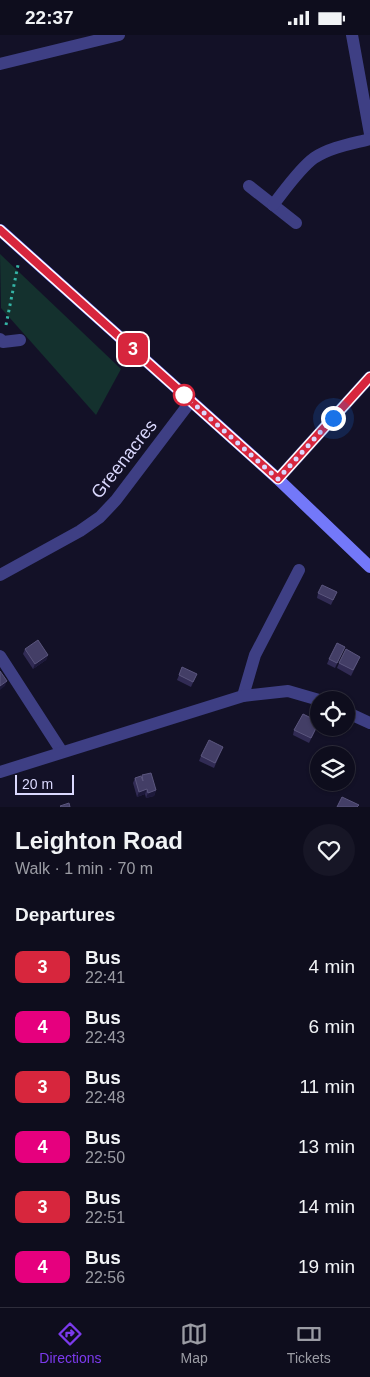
<!DOCTYPE html>
<html lang="en">
<head>
<meta charset="utf-8">
<style>
  :root { --surface:#0e0d1d; --page:#171626; --text:#f1f3f6; --muted:#9b9ca4; --line:#2e2d3b; --accent:#7c3aed }
  body { margin:0; font-family:Arial,sans-serif; background:var(--page); color:var(--text); height:100vh; display:flex; flex-direction:column; font-size:19px; white-space:nowrap }
  * { box-sizing:border-box; margin:0 }
  p { font-size:16px; color:var(--muted) }
  .icon { flex:none; width:28px; height:28px; fill:none; stroke:currentColor; stroke-width:2; stroke-linecap:round; stroke-linejoin:round }
  .map { position:relative; height:772px; overflow:hidden }
  .details { display:flex; flex-direction:column; background:var(--surface); flex:1 }
  .details>* { flex:none }
  .badge { padding:0 10px; border-radius:8px; font-size:18px; line-height:32px }
  .fabs { position:absolute; left:310px; top:656px; display:grid; gap:10px }
  .fabs a { display:grid; place-items:center; width:45px; height:45px; border-radius:50%; background:var(--surface); box-shadow:0 1px 4px #0004,0 0 0 1px var(--line); font-size:25px }
  .scale { position:absolute; left:15px; bottom:12px; width:59px; box-sizing:border-box; padding-left:5px; border:2px solid #dad8fd; border-top:0; font-size:14px; line-height:18px; white-space:nowrap; color:#dad8fd; -webkit-text-stroke:4px #131127; paint-order:stroke }
  .you { position:absolute; width:25px; height:25px; margin:-12px; border:4px solid #fff; border-radius:50%; background:#1a73e8; box-shadow:0 0 0 8px #1a73e833 }
  .map>.badge { position:absolute; translate:-50% -50%; box-shadow:0 0 0 2px #fff }
  h2 { padding:0 15px; font-size:19px; line-height:45px }
  .round { display:grid; place-items:center; flex:none; width:52px; height:52px; border-radius:26px; background:var(--page) }
  .overview { display:flex; align-items:center; justify-content:space-between; height:85px; padding:0 15px }
  h1 { font-size:24px; font-weight:700; line-height:38px }
  ul { padding:0; list-style:none }
  li { display:flex; align-items:center; gap:15px; height:60px; padding:0 15px }
  li div { flex:1 }
  li b { display:block; font-size:19px }
  li em { font-style:normal }
  li .badge { min-width:55px; font-weight:700; text-align:center }
  .status { display:flex; justify-content:space-between; align-items:center; height:35px; padding:0 25px; background:var(--surface); direction:ltr }
  .status svg { height:14px; fill:currentColor }
  .tab-bar { display:flex; justify-content:space-around; align-items:center; height:70px; border-top:1px solid var(--line); background:var(--surface); font-size:14px; color:var(--muted) }
  .tab-bar a { display:grid; justify-items:center; gap:2px }
  .tab-bar .on { color:var(--accent) }
  .map>svg:first-child { display:block }
  .green { fill:#14312e }
  .lines { fill:none; stroke-linecap:round; stroke-linejoin:round }
  .path { stroke:#35b5a6; stroke-width:3; stroke-dasharray:2.5 4; stroke-linecap:butt }
  .street { stroke:#3e3f84; stroke-width:12 }
  .secondary { stroke:#7378f9; stroke-width:12 }
  .wall { fill:#312b54 }
  .shaded-wall { fill:#1d193a }
  .building { fill:#433e66; stroke:#5b567e }
  .line-casing { stroke:#fff; stroke-width:11 }
  .line { stroke:#d7263d; stroke-width:8 }
  .walk { stroke:#dad8fd; stroke-width:5; stroke-dasharray:0 9 }
  .stop-dot { fill:#fff; stroke:#d7263d; stroke-width:2.5 }
  .labels { text-anchor:middle; dominant-baseline:central; stroke-width:4; stroke-linejoin:round; paint-order:stroke }
  .street-label { font-size:18px; fill:#dad8fd; stroke:#131127 }
</style>
</head>
<body>
<div class="status"><b>22:37</b><svg viewBox="0 0 49 12"><path d="M0 12V9h3v3zM5 12V6h3v6zM10 12V3h3v9zM15 12V0h3v12zM26 1h20v11H26zM47 4h2v5h-2z"/></svg></div>
<div class="map">
<svg width="370" height="772" viewBox="0 0 370 772">
  <rect width="100%" height="100%" fill="#131127"/>
  <!-- green -->
  <polygon class="green" points="0,219 121,334 96,380 1,273"/>
  <g class="lines">
    <!-- path -->
    <polyline class="path" points="6,290 18,230"/>
    <!-- street -->
    <g class="street">
      <polyline points="352,0 370,99"/>
      <polyline points="0,29 119,0"/>
      <polyline points="249,151 296,188"/>
      <path d="M273,170c12,-15 26,-36 41,-47 17,-11 37,-14 56,-19"/>
      <polyline points="0,304 3,307 20,305"/>
      <polyline points="278,444 370,342"/>
      <polyline points="0,540 80,496 100,482 116,465 191,366"/>
      <polyline points="0,621 62,717"/>
      <polyline points="243,661 255,620 299,535"/>
      <polyline points="346,677 370,688"/>
      <polyline points="0,737 243,661 288,656 319,665"/>
    </g>
    <!-- secondary -->
    <polyline class="secondary" points="0,195 278,444 370,532"/>
  </g>
  <!-- wall -->
  <g class="wall">
    <polygon points="337,557 331,570 317,563 318,558"/>
    <polygon points="345,612 335,633 327,629 329,624"/>
    <polygon points="25,614 48,620 46,625 33,634 23,619"/>
    <polygon points="358,627 351,641 337,633 339,628"/>
    <polygon points="197,639 191,652 177,645 179,640"/>
    <polygon points="317,692 309,708 293,700 294,695"/>
    <polygon points="223,712 214,733 199,726 201,721"/>
    <polygon points="142,740 156,755 154,761 146,763 145,759 137,762 133,748 135,743 142,742"/>
  </g>
  <!-- shaded-wall -->
  <g class="shaded-wall">
    <polygon points="48,620 46,625 33,634 35,629"/>
    <polygon points="7,646 5,651 0,655 0,651"/>
    <polygon points="147,754 145,759 137,762 139,757"/>
    <polygon points="156,755 154,761 146,763 148,758"/>
  </g>
  <!-- building -->
  <g class="building">
    <polygon points="322,550 337,557 333,565 318,558"/>
    <polygon points="38,605 48,620 35,629 25,614"/>
    <polygon points="337,608 345,612 337,628 329,624"/>
    <polygon points="346,614 360,622 353,635 339,628"/>
    <polygon points="182,632 197,639 193,647 179,640"/>
    <polygon points="0,636 7,646 0,651"/>
    <polygon points="303,679 319,687 311,703 294,695"/>
    <polygon points="209,705 223,712 215,728 201,721"/>
    <polygon points="151,738 156,755 148,758 147,754 139,757 135,743 141,741 143,746 142,740"/>
    <polygon points="342,762 359,770 357,772 337,772"/>
    <polygon points="69,768 70,772 61,772 60,771"/>
  </g>
  <g class="lines">
    <defs>
      <polyline id="line" points="0,195 278,444 370,342"/>
    </defs>
    <!-- line casing -->
    <use href="#line" class="line-casing"/>
    <!-- line -->
    <use href="#line" class="line"/>
    <!-- walk -->
    <polyline class="walk" points="184,360 278,444 333,383"/>
  </g>
  <!-- markers -->
  <circle class="stop-dot" cx="184" cy="360" r="10"/>
  <g class="labels">
    <!-- street labels -->
    <g class="street-label">
      <text transform="translate(124 424) rotate(-52)">Greenacres</text>
    </g>
  </g>
</svg>
<div class="fabs">
<a><svg class="icon" aria-label="locate" viewBox="0 0 24 24"><circle cx="12" cy="12" r="6"/><path d="M12 2v4M12 18v4M2 12h4M18 12h4"/></svg></a>
<a><svg class="icon" aria-label="layers" viewBox="0 0 24 24"><path d="M12 4l9 5-9 5-9-5zM3 14l9 5 9-5"/></svg></a>
</div>
<div class="scale">20 m</div>
<div class="you" style="left:333px;top:383px"></div>
<b class="badge" style="left:133px;top:314px;background:#d7263d;color:#fff">3</b>
</div>
<section class="details">
<div class="overview"><div><h1>Leighton Road</h1><p>Walk · 1 min · 70 m</p></div><a class="round"><svg class="icon" aria-label="heart" viewBox="0 0 24 24"><path d="M12 20l-8-8c-3-5 5-10 8-4 3-6 11-1 8 4z"/></svg></a></div>
<h2>Departures</h2>
<ul>
<li><span class="badge" style="background:#d7263d;color:#fff">3</span><div><b>Bus</b><p>22:41</p></div><em>4 min</em></li>
<li><span class="badge" style="background:#e6007e;color:#fff">4</span><div><b>Bus</b><p>22:43</p></div><em>6 min</em></li>
<li><span class="badge" style="background:#d7263d;color:#fff">3</span><div><b>Bus</b><p>22:48</p></div><em>11 min</em></li>
<li><span class="badge" style="background:#e6007e;color:#fff">4</span><div><b>Bus</b><p>22:50</p></div><em>13 min</em></li>
<li><span class="badge" style="background:#d7263d;color:#fff">3</span><div><b>Bus</b><p>22:51</p></div><em>14 min</em></li>
<li><span class="badge" style="background:#e6007e;color:#fff">4</span><div><b>Bus</b><p>22:56</p></div><em>19 min</em></li>
</ul>
</section>
<nav class="tab-bar">
<a class="on"><svg class="icon" aria-label="directions" viewBox="0 0 24 24"><path d="M12 3l9 9-9 9-9-9zM9 14v-3h6M13 9l2 2-2 2"/></svg>Directions</a>
<a><svg class="icon" aria-label="map" viewBox="0 0 24 24"><path d="M3 6l6-2 6 2 6-2v14l-6 2-6-2-6 2zM9 4v14M15 6v14"/></svg>Map</a>
<a><svg class="icon" aria-label="tickets" viewBox="0 0 24 24"><path d="M3 7h18v10H3zM15 7v10"/></svg>Tickets</a>
</nav>
</body>
</html>
